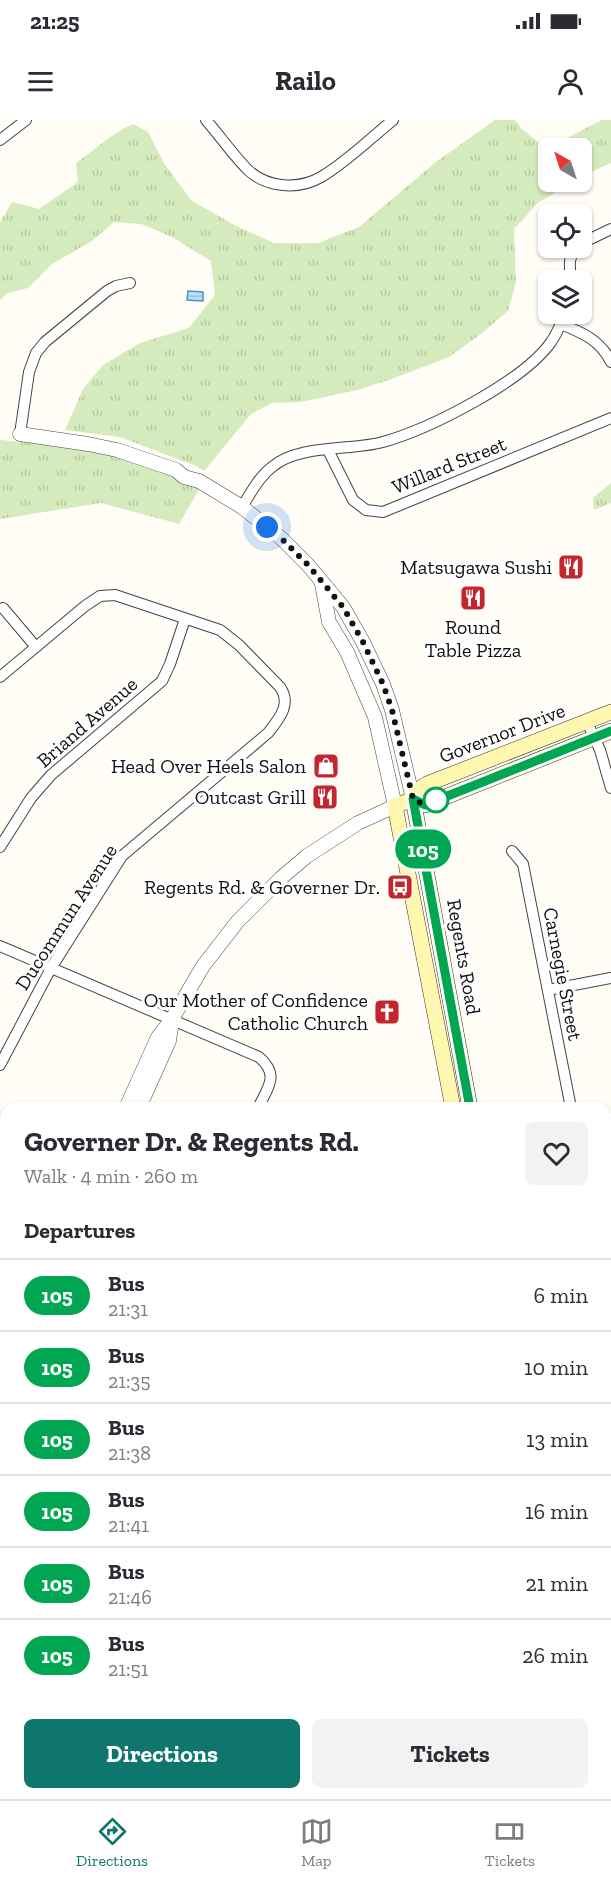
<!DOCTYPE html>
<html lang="en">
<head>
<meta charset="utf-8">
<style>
  :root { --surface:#fff; --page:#f2f2f3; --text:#2b2b33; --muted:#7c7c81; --line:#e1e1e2; --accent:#0f766e }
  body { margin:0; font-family:"Zilla Slab",serif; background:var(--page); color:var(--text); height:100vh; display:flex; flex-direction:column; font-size:22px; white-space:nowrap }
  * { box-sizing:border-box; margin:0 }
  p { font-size:20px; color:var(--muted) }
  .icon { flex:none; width:33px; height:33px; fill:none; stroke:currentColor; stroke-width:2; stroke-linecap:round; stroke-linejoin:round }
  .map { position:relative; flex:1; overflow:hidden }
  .side { position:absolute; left:0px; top:982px; width:612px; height:698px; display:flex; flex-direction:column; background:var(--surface); border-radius:18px 18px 0 0; box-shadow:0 2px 4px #0004 }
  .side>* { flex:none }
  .badge { padding:0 12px; border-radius:20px; font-size:21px; line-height:39px }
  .needle { width:39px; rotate:321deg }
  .controls { position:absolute; left:538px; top:18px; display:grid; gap:12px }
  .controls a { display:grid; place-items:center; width:54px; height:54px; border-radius:9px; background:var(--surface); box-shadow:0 2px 4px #0004; font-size:30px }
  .you { position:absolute; width:30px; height:30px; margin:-15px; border:4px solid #fff; border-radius:50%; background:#1a73e8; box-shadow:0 0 0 9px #1a73e833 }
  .map>.badge { position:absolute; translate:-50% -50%; box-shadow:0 0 0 3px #fff }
  h2 { padding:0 24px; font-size:22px; line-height:54px }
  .round { display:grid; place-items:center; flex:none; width:63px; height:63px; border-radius:9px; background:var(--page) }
  .overview { display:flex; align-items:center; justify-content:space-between; height:102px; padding:0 24px }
  h1 { font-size:28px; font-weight:800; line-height:45px }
  .action { display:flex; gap:12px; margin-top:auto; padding:12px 24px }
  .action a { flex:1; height:69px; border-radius:9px; background:var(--accent); color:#fff; font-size:24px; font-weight:800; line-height:69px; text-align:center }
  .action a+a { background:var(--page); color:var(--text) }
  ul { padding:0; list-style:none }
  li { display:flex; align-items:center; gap:18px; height:72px; padding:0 24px; border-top:2px solid var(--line) }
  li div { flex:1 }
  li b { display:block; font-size:22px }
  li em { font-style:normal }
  li .badge { min-width:66px; font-weight:700; text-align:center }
  .status { display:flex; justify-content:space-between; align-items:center; height:42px; padding:0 30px; background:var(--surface); direction:ltr }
  .status svg { height:16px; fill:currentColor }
  header { display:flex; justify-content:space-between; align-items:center; height:78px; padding:0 24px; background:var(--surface); font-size:27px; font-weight:800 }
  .dock { display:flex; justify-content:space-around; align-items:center; height:84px; border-top:2px solid var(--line); background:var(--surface); font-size:16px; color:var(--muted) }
  .dock a { display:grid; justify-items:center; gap:3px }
  .dock .active { color:var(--accent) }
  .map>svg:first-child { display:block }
  .grass { fill:url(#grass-tufts) }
  .water { fill:url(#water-rules); stroke:#3f96cf; stroke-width:1.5 }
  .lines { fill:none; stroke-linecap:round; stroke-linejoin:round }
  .minor-casing { stroke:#444; stroke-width:12 }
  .tertiary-casing { stroke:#444; stroke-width:15 }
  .secondary-casing { stroke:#333; stroke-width:16 }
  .minor { stroke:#fff; stroke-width:10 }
  .tertiary { stroke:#fff; stroke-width:14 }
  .secondary { stroke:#fff6b0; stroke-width:15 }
  .line-casing { stroke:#fff; stroke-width:14 }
  .line { stroke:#00a651; stroke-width:9 }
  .walk { stroke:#111; stroke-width:6; stroke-dasharray:0 10.8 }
  .stop-dot { fill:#fff; stroke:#00a651; stroke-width:3 }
  .labels { text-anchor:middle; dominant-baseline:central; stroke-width:6; stroke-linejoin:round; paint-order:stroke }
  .street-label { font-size:20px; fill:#111; stroke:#fff }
  .poi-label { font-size:20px; fill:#111; stroke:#fff; text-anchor:end }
</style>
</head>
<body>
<div class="status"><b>21:25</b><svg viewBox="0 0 49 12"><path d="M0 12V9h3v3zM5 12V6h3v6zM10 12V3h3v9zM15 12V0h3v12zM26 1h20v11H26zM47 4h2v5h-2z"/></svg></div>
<header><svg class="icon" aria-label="menu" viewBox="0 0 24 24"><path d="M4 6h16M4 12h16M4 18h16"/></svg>Railo<svg class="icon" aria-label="person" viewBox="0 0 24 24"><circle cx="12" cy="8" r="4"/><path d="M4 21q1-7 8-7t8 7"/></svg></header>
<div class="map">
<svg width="611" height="1679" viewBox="0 0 611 1679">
  <defs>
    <pattern id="grass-tufts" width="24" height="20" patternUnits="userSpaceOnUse" patternTransform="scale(1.5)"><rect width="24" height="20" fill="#d5ebbd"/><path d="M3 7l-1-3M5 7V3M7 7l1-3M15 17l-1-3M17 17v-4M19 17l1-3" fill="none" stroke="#b6c8a1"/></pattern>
    <pattern id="water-rules" width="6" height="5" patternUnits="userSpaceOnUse" patternTransform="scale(1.5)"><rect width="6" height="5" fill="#b9e0f7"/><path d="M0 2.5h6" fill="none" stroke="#9ebfd3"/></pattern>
  </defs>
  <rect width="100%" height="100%" fill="#fffdf5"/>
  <!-- grass -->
  <g class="grass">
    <path d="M495,0h20l7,9 16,13 25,-2 39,-20h9v43l-29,13v-28h-33v34h23l-34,21 -24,26 2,53 -8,29 -26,22 -33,24 -60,23 -32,10 -56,12 -29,1 -21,11 -47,57 -8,-5 -76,-29 -55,-7 18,-41 20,-24 37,-22 49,-15 26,-33 -4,-34 -39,-24 -31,-13 -27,-2 -22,19 -40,23 -24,24 -21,5 -7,7v-78l12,-20 27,7 39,-27 -2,-19c19,-13 36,-30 57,-39l15,8 17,33 27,36 46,26 36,16h44l41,-16 77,-65z"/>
    <path d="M0,320c72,6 135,15 200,48l-21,36 -78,-21 -101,16z"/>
    <polygon points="611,363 611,383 594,390 593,378"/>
    <polygon points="606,1392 611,1402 611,1473 606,1465"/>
  </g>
  <!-- water -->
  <polygon class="water" points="188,171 203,172 203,181 187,180"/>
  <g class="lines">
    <defs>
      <g id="minor">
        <path d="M206,0c14,16 27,35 42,50 19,18 51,20 73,7 23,-13 51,-40 72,-57"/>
        <polyline points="0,20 26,0"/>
        <polyline points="582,123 611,109"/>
        <path d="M571,160c-1,-12 -4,-23 6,-32"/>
        <path d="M561,204c22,9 39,16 50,38"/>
        <polyline points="20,314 29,252 36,233 45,222 107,171 116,166 130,163"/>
        <polyline points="328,330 353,380 366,390 383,392 611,298"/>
        <path d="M242,387c8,-13 17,-30 30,-40 26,-23 79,-16 111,-25 46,-13 140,-60 168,-100 6,-8 10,-19 14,-28"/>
        <polyline points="3,488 36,527"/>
        <path d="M0,557l85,-71 15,-10 15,-1 105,35 19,15 41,42c12,17 -1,32 -12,46l-146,123 -71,112 -51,97"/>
        <polyline points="587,602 600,630 611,668"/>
        <polyline points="0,727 31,678 51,655 162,561 170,544 185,499"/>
        <polyline points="512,731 523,744 571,988"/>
        <path d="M0,826l259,111c21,18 9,30 -1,51"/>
        <polyline points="548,870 611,858"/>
        <polyline points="606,1126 611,1139"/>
        <polyline points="0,1571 6,1563"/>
        <polyline points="77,1674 78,1679"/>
        <polyline points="312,1674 314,1679"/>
      </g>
      <g id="tertiary">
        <polyline points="20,314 88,324 117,330 176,350 184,357 199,361 242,387 281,418 308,445 343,487 363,522 383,564 392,590 413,679"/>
        <polyline points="126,988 158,917 172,899 203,846 238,801 281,758 307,736 358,703 395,686 375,597 347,532 329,502 322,464"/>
        <polyline points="139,988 169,921 172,901"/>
        <polyline points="0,1276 6,1261"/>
        <polyline points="0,1316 6,1302"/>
        <polyline points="0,1360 6,1364"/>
        <polyline points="606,1566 611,1561"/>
        <polyline points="192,1674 193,1679"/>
      </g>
      <g id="secondary">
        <polyline points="413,679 470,988"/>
        <polyline points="413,679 425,685 611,611"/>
        <polyline points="453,988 395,686 413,679 422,667 427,664 611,592"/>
        <polyline points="606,1492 611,1499"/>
        <polyline points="606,1522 611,1528"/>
      </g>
    </defs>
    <!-- minor casing -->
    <use href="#minor" class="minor-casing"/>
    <!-- tertiary casing -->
    <use href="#tertiary" class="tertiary-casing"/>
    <!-- secondary casing -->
    <use href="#secondary" class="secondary-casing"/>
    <!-- minor -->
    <use href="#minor" class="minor"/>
    <!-- tertiary -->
    <use href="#tertiary" class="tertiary"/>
    <!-- secondary -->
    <use href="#secondary" class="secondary"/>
  </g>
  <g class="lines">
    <defs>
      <polyline id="line" points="470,988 413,679 425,685 611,611"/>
    </defs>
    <!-- line casing -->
    <use href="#line" class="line-casing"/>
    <!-- line -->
    <use href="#line" class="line"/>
    <!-- walk -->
    <polyline class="walk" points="267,407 281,418 308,445 343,487 363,522 383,564 392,590 413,679 425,685 444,677 436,680"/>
  </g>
  <!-- icons -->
  <defs>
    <symbol id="restaurant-square" viewBox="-11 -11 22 22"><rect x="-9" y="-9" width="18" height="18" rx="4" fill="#c4262e" stroke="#fff"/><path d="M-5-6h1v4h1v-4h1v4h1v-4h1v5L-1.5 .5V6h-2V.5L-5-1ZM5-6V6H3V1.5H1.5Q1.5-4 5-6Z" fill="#fff"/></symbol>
    <symbol id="shop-square" viewBox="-11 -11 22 22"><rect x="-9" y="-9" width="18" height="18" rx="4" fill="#c4262e" stroke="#fff"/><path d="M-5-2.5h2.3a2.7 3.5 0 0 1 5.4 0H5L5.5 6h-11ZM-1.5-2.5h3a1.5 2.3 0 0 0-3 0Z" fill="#fff"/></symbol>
    <symbol id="bus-square" viewBox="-11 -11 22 22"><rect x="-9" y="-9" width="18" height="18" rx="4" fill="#c4262e" stroke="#fff"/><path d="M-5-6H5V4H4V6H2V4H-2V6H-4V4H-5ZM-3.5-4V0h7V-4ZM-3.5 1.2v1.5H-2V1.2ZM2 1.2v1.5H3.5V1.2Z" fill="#fff"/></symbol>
    <symbol id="church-square" viewBox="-11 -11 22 22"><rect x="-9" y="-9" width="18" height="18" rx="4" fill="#c4262e" stroke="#fff"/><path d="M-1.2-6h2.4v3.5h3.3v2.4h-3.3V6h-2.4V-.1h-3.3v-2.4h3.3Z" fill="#fff"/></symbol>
  </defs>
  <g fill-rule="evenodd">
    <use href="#restaurant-square" x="556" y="432" width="30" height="30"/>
    <use href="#restaurant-square" x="458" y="463" width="30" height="30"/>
    <use href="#shop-square" x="311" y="631" width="30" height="30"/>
    <use href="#restaurant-square" x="310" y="662" width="30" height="30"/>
    <use href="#bus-square" x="385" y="752" width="30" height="30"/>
    <use href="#church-square" x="372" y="877" width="30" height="30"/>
  </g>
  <!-- markers -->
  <circle class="stop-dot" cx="436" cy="680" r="12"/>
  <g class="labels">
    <!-- street labels -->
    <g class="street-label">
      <text transform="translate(449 345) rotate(-22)">Willard Street</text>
      <text transform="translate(87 602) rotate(-41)">Briand Avenue</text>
      <text transform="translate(502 613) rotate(-21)">Governor Drive</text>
      <text transform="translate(66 797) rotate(-57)">Ducommun Avenue</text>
      <text transform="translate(464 837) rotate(80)">Regents Road</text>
      <text transform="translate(563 854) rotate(79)">Carnegie Street</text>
    </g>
    <!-- poi labels -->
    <g class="poi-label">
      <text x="552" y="447">Matsugawa Sushi</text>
      <text x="473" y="507" text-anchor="middle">Round<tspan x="473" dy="23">Table Pizza</tspan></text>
      <text x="306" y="646">Head Over Heels Salon</text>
      <text x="306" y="677">Outcast Grill</text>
      <text x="380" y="767">Regents Rd. &amp; Governer Dr.</text>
      <text x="368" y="880">Our Mother of Confidence<tspan x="368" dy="23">Catholic Church</tspan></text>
    </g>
  </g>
</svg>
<div class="controls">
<a><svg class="needle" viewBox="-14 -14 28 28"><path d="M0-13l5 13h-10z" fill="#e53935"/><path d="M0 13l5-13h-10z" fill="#7c7c81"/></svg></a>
<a><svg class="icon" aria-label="locate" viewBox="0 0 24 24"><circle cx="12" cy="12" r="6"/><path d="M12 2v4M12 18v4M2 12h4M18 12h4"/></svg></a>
<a><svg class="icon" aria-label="layers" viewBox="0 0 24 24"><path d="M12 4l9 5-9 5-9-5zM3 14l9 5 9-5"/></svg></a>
</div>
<div class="you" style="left:267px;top:407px"></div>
<b class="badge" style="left:423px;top:729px;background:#00a651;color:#fff">105</b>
<section class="side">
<div class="overview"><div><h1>Governer Dr. &amp; Regents Rd.</h1><p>Walk · 4 min · 260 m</p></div><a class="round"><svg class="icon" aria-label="heart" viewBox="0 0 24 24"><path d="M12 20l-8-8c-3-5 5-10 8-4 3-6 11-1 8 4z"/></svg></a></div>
<h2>Departures</h2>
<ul>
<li><span class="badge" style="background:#00a651;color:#fff">105</span><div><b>Bus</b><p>21:31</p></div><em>6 min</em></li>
<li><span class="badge" style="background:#00a651;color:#fff">105</span><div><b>Bus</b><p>21:35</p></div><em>10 min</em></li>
<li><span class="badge" style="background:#00a651;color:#fff">105</span><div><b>Bus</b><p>21:38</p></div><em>13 min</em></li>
<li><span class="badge" style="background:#00a651;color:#fff">105</span><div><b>Bus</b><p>21:41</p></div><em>16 min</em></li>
<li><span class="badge" style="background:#00a651;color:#fff">105</span><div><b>Bus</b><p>21:46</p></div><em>21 min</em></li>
<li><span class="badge" style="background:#00a651;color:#fff">105</span><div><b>Bus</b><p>21:51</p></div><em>26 min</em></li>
</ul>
<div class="action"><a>Directions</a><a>Tickets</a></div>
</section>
</div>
<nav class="dock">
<a class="active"><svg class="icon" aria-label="directions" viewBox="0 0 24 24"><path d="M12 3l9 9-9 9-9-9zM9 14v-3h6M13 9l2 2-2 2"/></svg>Directions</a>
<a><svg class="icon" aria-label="map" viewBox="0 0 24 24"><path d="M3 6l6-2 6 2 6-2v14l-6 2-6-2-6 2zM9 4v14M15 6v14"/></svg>Map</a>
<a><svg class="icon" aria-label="tickets" viewBox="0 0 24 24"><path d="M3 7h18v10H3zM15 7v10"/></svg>Tickets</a>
</nav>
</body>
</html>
